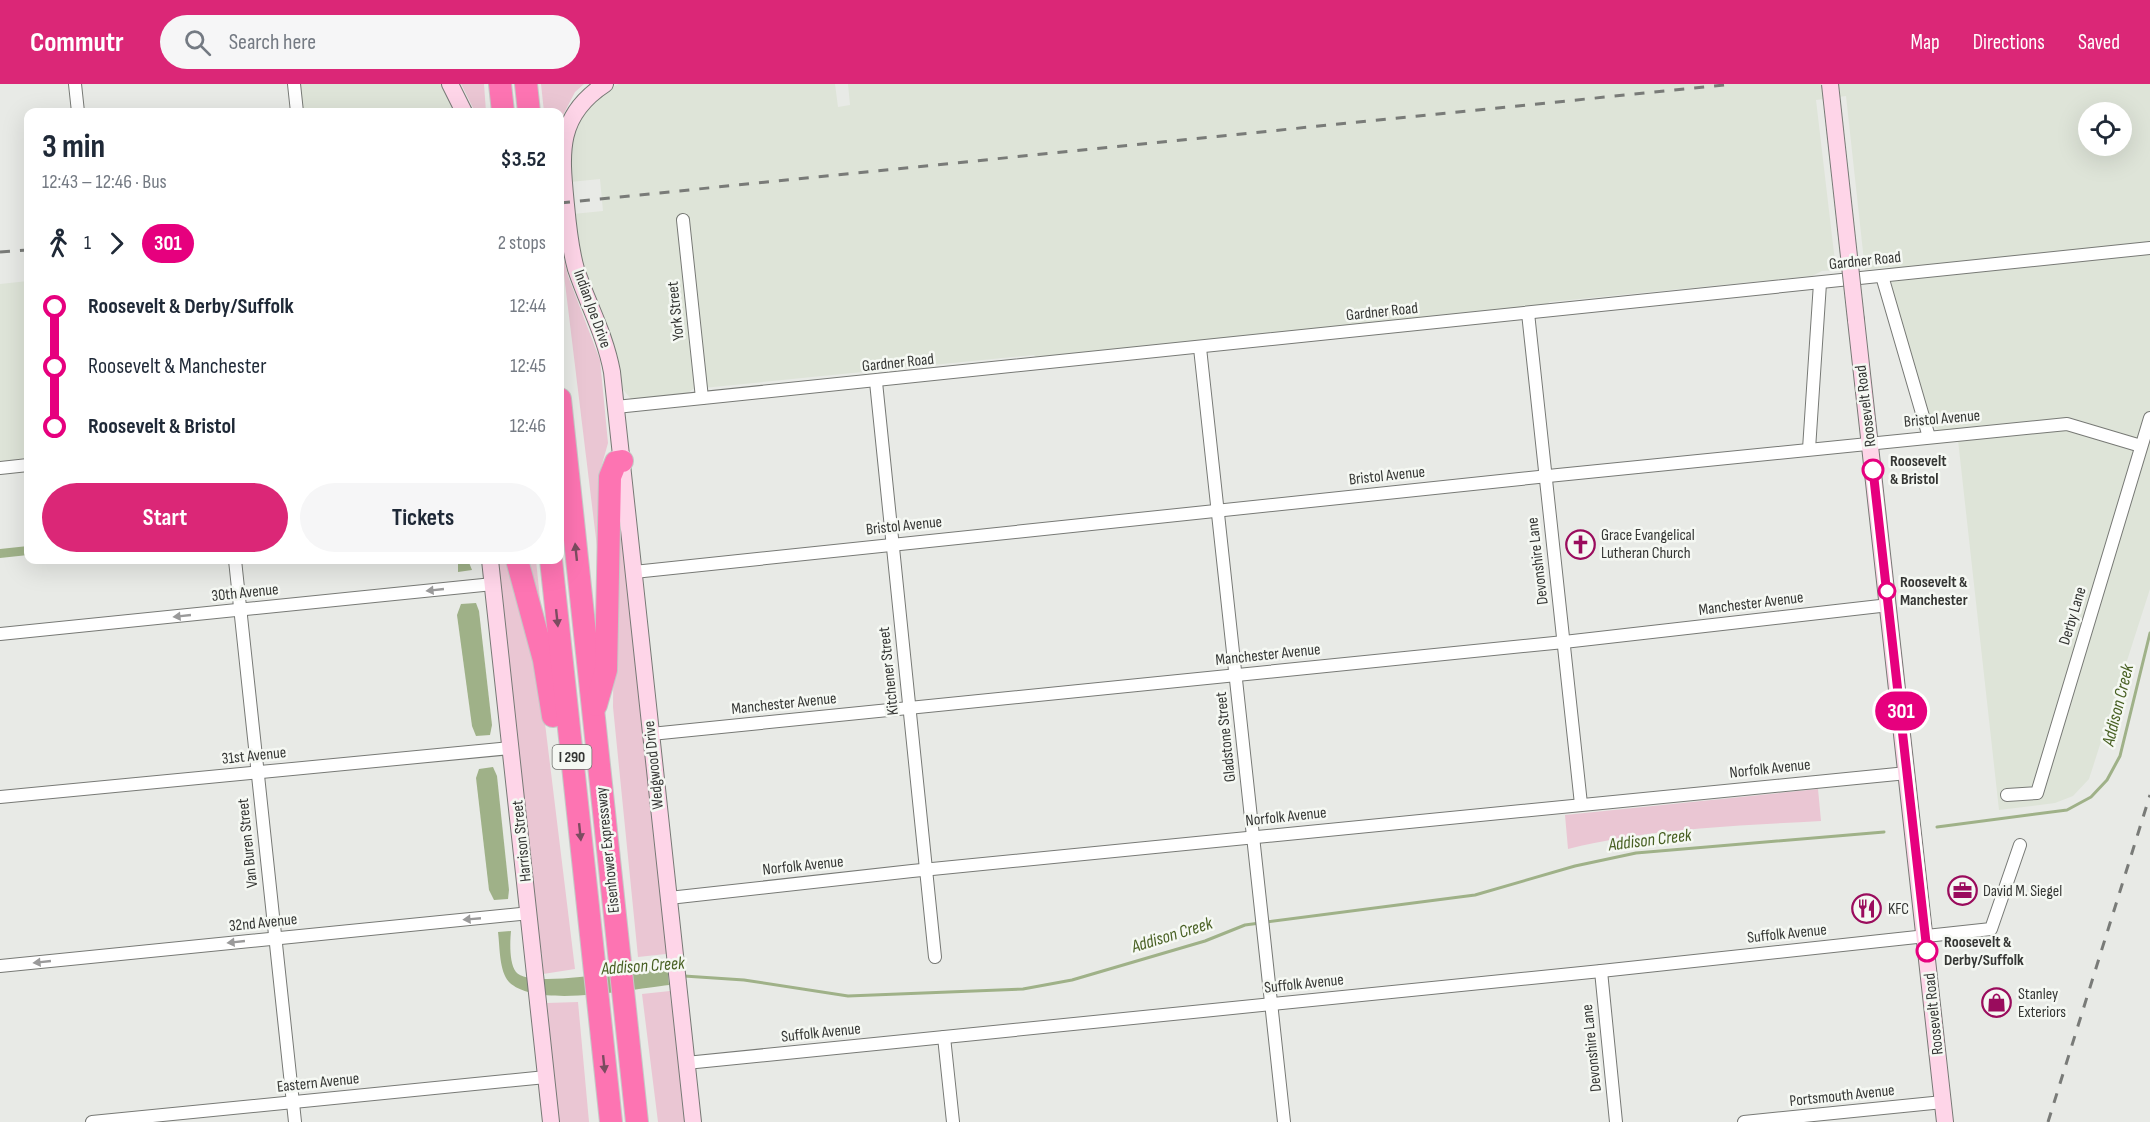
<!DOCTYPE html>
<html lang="en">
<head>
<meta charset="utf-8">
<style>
  :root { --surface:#fff; --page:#f6f6f7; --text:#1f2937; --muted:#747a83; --accent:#db2777 }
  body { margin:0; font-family:"Sofia Sans Condensed",sans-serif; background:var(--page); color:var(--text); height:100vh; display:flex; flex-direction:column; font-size:22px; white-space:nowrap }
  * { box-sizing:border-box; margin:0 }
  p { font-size:20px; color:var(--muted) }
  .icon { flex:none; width:33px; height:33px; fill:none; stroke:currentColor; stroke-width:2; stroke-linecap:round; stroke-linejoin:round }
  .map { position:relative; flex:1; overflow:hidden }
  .details { position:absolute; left:24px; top:24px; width:540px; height:456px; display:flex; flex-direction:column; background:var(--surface); border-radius:12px; box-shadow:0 6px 24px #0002 }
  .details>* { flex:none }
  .badge { padding:0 12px; border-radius:20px; font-size:21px; line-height:39px }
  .fabs { position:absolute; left:2078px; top:18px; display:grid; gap:12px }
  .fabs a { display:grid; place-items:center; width:54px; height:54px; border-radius:50%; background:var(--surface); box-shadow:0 6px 24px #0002; font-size:30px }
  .map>.badge { position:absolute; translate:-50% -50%; box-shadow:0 0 0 3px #fff }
  .legs { display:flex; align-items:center; gap:9px; height:66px; padding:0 18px; font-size:20px }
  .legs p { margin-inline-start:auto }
  .summary { display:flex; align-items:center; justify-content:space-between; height:102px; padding:0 18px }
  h1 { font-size:33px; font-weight:700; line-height:45px }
  .primary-button { display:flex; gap:12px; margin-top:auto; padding:12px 18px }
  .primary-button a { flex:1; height:69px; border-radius:36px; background:var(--accent); color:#fff; font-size:24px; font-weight:700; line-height:69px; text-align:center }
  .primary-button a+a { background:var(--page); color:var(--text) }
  ul { padding:0 18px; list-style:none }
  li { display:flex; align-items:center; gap:21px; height:60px; font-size:22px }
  li i { display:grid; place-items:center; width:9px; height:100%; margin:0 8px; background:currentColor }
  li i::after { content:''; width:15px; height:15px; margin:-8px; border:4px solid; border-radius:50%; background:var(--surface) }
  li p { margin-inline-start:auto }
  li:first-child i { background:linear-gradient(#0000 50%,currentColor 0) }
  li:last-child i { background:linear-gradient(currentColor 50%,#0000 0) }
  header { display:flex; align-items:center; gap:36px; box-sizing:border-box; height:84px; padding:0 30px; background:var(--accent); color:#fff }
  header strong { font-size:28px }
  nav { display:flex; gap:33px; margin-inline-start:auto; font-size:21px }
  .search { width:420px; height:54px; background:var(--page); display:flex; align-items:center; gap:15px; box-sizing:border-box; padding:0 21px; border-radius:33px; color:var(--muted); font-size:22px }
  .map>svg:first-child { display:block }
  .built { fill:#dee4d8; fill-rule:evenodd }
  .green { fill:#eac6d3 }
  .water { fill:#9fb188 }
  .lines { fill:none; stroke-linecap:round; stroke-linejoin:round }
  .stream { stroke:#9fb188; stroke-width:3 }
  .street-casing { stroke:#777975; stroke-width:14 }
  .secondary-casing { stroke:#777975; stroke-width:18 }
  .highway-casing { stroke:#c6c7c6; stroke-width:24 }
  .street { stroke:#fff; stroke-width:12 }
  .secondary { stroke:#fed5e8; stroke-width:16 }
  .highway { stroke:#fd74b2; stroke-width:22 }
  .rail { stroke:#797b78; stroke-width:3; stroke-dasharray:10 10; stroke-linecap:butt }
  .secondary-bridge-casing { stroke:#777975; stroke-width:18; stroke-linecap:butt }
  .secondary-bridge { stroke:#fed5e8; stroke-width:16 }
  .oneway { fill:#7b4c60 }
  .oneway2 { fill:#9a9a9a }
  .line-1-casing { stroke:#fff; stroke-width:14 }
  .line-1 { stroke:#e6007e; stroke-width:9 }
  .stop-1-dot { fill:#fff; stroke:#e6007e; stroke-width:3 }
  .labels { text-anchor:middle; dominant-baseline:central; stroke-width:5; stroke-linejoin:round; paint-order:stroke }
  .shield { fill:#f5f8f3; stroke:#6f706d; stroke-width:1.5 }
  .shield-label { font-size:15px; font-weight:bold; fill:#353634 }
  .street-label { font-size:16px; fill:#353634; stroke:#f5f8f3 }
  .stop-label { font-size:16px; font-weight:bold; fill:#353634; stroke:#f5f8f3; text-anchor:start }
  .poi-label { font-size:16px; fill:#353634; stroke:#f5f8f3; text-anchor:start }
  .water-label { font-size:18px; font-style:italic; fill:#486023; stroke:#f5f8f3 }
</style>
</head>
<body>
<header>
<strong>Commutr</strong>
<div class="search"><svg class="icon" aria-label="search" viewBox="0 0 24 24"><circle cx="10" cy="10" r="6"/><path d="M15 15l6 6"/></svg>Search here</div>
<nav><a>Map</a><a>Directions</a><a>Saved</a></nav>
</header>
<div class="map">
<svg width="2150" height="1038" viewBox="0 0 2150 1038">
  <rect width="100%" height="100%" fill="#e8eae6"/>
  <!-- built -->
  <g class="built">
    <polygon points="300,0 442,0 457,28 303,28"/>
    <path d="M619,0h216l3,23 12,-2 -2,-21h1302v505l-61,190 -16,17 -18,7 -56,7 -42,-379 -17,1 -8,-8 -39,-123 -3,-34 -25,3 -19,-174 -30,4 20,170 -14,1 -10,5 -263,26 -2,4 -510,52 -3,-3 -341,34 -6,5 -55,6 -13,-15 -36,-117 -10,-54 30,-3 -3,-32 -30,3 -2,-30 9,-32 29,-30zM2088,28h33v34h-33z"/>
    <polygon points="28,197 28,376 0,379 0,200"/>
  </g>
  <!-- green -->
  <g class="green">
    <polygon points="461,0 484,0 486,28 475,28"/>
    <polygon points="541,0 584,0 575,8 560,37 560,28 544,28"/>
    <polygon points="560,158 568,192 600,276 608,359 601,384 602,504"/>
    <polygon points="615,394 667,857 666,870 638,873 613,623"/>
    <polygon points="497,476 511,476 543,623 575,885 543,890 542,869 539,869"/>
    <polygon points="522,476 536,476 542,535"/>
    <path d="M1818,705l3,32c-86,5 -169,7 -253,28l-3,-34z"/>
    <polygon points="670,907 671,920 674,920 686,1038 658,1038 642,910"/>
    <polygon points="578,918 589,1038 558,1038 547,919"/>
  </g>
  <!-- water -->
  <g class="water">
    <polygon points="28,462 28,471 0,474 0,465"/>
    <polygon points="458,476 468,476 472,486 458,488"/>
    <polygon points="476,519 479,527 492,641 490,651 476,652 472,642 457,531 461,520"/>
    <polygon points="493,683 497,692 509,806 508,815 494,816 489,806 476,694 479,685"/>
    <path d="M511,847c-1,10 -2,32 5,41 14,18 126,-4 151,-8l2,21c-37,4 -133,24 -160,-3 -10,-11 -9,-35 -11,-50z"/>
  </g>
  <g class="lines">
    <!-- stream -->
    <g class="stream">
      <polyline points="1937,743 2067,726 2091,713 2107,696 2120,672 2150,549"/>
      <polyline points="1266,838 1475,811 1575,782 1636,769 1884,748"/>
      <polyline points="684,892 744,896 848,912 1023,905 1072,896 1205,857 1245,841 1260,839"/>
    </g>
    <defs>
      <g id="street">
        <polyline points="75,0 78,28"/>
        <polyline points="294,0 297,28"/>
        <polyline points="683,136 702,314"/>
        <polyline points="1882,192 1929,353"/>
        <polyline points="1528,229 1581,720"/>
        <polyline points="1200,264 1284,1038"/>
        <polyline points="876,298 935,873"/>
        <polyline points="616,323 2150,164"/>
        <polyline points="1809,365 1820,199"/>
        <polyline points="0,384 28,381"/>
        <polyline points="235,476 295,1038"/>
        <polyline points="634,488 1558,391 2067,340 2141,362"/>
        <polyline points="0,550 493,500"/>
        <polyline points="651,650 1564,558 1889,521"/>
        <polyline points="2007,711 2037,709 2150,334"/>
        <polyline points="0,713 511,664"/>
        <polyline points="669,814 912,787 1907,689"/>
        <polyline points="0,882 530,829"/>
        <polyline points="1601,887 1616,1038"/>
        <polyline points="944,953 953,1038"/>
        <polyline points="686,979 1601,887 1991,845 2020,761"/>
        <polyline points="92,1038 546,993"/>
        <polyline points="1744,1038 1943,1018"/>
      </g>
      <g id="secondary">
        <polyline points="450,0 464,28"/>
        <path d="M605,0c-49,32 -44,70 -39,121 2,22 4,43 10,64 12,36 29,65 36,103l81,750"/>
        <polyline points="1856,236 1945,1038"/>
        <polyline points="490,476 551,1038"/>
      </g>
      <g id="highway">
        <polyline points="500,0 503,28"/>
        <polyline points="526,0 529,28"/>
        <polyline points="560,315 637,1038"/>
        <polyline points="517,476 544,576 553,632"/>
        <polyline points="551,476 611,1038"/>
        <polyline points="596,621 606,586 610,393 616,378 622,377"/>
      </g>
    </defs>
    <!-- street casing -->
    <use href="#street" class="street-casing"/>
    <!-- secondary casing -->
    <use href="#secondary" class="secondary-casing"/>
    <!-- highway casing -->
    <use href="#highway" class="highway-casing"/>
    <!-- street -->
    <use href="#street" class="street"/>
    <!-- secondary -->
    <use href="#secondary" class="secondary"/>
    <!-- highway -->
    <use href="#highway" class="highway"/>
    <!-- rail -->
    <g class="rail">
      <polyline points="560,119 1734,0"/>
      <polyline points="0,168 28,166"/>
      <polyline points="2048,1038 2150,711"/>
    </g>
    <defs>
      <polyline id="secondary-bridge" points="1830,0 1856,236"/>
    </defs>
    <!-- secondary-bridge casing -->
    <use href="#secondary-bridge" class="secondary-bridge-casing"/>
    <!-- secondary-bridge -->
    <use href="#secondary-bridge" class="secondary-bridge"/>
  </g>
  <!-- one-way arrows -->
  <defs><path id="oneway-solid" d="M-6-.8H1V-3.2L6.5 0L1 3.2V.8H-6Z" transform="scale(1.5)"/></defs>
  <g class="oneway">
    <use href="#oneway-solid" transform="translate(576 468) rotate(-96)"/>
    <use href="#oneway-solid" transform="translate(557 534) rotate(84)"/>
    <use href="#oneway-solid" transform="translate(580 748) rotate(84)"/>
    <use href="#oneway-solid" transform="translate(604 980) rotate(84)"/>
  </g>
  <g class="oneway2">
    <use href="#oneway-solid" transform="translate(435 506) rotate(174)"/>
    <use href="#oneway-solid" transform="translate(182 532) rotate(174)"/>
    <use href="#oneway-solid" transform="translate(472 835) rotate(175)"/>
    <use href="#oneway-solid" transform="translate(236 858) rotate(174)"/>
    <use href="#oneway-solid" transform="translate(42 878) rotate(174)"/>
  </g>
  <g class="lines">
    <defs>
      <polyline id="line-1" points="1873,386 1927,867"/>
    </defs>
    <!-- line-1 casing -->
    <use href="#line-1" class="line-1-casing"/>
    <!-- line-1 -->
    <use href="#line-1" class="line-1"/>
  </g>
  <!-- icons -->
  <defs>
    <symbol id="church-ring" viewBox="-11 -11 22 22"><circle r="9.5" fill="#f5f8f3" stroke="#9a0c5d" stroke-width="1.5"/><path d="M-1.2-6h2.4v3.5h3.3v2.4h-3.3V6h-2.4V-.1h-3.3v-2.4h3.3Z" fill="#9a0c5d"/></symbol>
    <symbol id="office-ring" viewBox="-11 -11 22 22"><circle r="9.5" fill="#f5f8f3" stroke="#9a0c5d" stroke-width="1.5"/><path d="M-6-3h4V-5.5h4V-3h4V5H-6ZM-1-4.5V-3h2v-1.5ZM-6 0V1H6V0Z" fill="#9a0c5d"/></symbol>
    <symbol id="restaurant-ring" viewBox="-11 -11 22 22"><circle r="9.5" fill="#f5f8f3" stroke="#9a0c5d" stroke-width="1.5"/><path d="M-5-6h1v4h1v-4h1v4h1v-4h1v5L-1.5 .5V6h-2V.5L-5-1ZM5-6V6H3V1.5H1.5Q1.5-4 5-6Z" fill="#9a0c5d"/></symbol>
    <symbol id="shop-ring" viewBox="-11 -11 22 22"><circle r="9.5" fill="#f5f8f3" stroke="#9a0c5d" stroke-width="1.5"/><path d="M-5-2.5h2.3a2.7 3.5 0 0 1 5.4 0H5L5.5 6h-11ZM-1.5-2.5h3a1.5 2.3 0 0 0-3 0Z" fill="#9a0c5d"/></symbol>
  </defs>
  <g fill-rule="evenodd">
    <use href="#church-ring" x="1564" y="444" width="33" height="33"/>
    <use href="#office-ring" x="1946" y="790" width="33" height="33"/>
    <use href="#restaurant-ring" x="1850" y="808" width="33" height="33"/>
    <use href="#shop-ring" x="1980" y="902" width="33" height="33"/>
  </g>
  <!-- markers -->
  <g class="stop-1-dot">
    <circle cx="1873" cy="386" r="10"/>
    <circle cx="1887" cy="507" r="8"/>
    <circle cx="1927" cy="867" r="10"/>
  </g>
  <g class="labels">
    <!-- shield labels -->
    <rect class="shield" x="552.5" y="661" width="39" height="24" rx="4.5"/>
    <g class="shield-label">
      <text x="572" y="673">I 290</text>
    </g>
    <!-- street labels -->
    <g class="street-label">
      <text transform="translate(1865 177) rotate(-6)">Gardner Road</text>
      <text transform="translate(592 225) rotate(70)">Indian Joe Drive</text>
      <text transform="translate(676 227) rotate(-96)">York Street</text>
      <text transform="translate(1382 228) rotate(-6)">Gardner Road</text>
      <text transform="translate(898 279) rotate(-6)">Gardner Road</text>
      <text transform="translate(1866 322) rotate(-97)">Roosevelt Road</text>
      <text transform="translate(1942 335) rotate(-5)">Bristol Avenue</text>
      <text transform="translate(1387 392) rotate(-6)">Bristol Avenue</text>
      <text transform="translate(904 442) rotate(-6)">Bristol Avenue</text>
      <text transform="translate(1538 477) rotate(-97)">Devonshire Lane</text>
      <text transform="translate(245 509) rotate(-6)">30th Avenue</text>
      <text transform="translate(1751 520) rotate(-7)">Manchester Avenue</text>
      <text transform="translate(2073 532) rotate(-73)">Derby Lane</text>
      <text transform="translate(1268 571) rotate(-6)">Manchester Avenue</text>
      <text transform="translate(889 587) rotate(-96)">Kitchener Street</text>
      <text transform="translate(784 620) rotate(-6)">Manchester Avenue</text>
      <text transform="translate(1226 653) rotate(-96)">Gladstone Street</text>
      <text transform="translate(254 672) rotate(-6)">31st Avenue</text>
      <text transform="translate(654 681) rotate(-96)">Wedgwood Drive</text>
      <text transform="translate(1770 685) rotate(-6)">Norfolk Avenue</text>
      <text transform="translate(1286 733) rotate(-6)">Norfolk Avenue</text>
      <text transform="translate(522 757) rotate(-96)">Harrison Street</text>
      <text transform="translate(248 759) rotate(-96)">Van Buren Street</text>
      <text transform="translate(608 766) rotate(-96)">Eisenhower Expressway</text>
      <text transform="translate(803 782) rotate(-6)">Norfolk Avenue</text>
      <text transform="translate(263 839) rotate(-6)">32nd Avenue</text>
      <text transform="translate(1787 850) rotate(-6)">Suffolk Avenue</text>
      <text transform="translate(1304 900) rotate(-6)">Suffolk Avenue</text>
      <text transform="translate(1934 930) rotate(-96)">Roosevelt Road</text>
      <text transform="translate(821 949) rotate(-6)">Suffolk Avenue</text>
      <text transform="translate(1592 964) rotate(-96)">Devonshire Lane</text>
      <text transform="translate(318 999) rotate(-6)">Eastern Avenue</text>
      <text transform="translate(1842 1012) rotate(-6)">Portsmouth Avenue</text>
    </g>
    <!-- stop labels -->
    <g class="stop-label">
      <text x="1890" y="377">Roosevelt<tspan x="1890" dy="18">&amp; Bristol</tspan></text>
      <text x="1900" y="498">Roosevelt &amp;<tspan x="1900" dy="18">Manchester</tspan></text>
      <text x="1944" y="858">Roosevelt &amp;<tspan x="1944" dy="18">Derby/Suffolk</tspan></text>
    </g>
    <!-- poi labels -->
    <g class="poi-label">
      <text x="1601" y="451">Grace Evangelical<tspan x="1601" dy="18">Lutheran Church</tspan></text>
      <text x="1983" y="807">David M. Siegel</text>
      <text x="1888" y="825">KFC</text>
      <text x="2018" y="910">Stanley<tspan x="2018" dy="18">Exteriors</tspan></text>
    </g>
    <!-- water labels -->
    <g class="water-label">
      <text transform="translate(2118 621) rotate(-76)">Addison Creek</text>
      <text transform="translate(1650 756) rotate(-7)">Addison Creek</text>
      <text transform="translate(1172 851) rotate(-17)">Addison Creek</text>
      <text transform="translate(643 882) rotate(-4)">Addison Creek</text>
    </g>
  </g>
</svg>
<div class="fabs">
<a><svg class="icon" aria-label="locate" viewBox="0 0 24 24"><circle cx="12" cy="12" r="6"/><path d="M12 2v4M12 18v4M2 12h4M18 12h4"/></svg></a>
</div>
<b class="badge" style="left:1901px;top:627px;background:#e6007e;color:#fff">301</b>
<section class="details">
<div class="summary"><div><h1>3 min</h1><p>12:43 – 12:46 · Bus</p></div><b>$3.52</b></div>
<div class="legs"><svg class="icon" aria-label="walk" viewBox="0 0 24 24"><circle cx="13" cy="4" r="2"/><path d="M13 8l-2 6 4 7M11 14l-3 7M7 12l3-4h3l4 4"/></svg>1<svg class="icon" aria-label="forward" viewBox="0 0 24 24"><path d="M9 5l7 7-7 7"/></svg><b class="badge" style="background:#e6007e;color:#fff">301</b><p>2 stops</p></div>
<ul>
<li><i style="color:#e6007e"></i><b>Roosevelt &amp; Derby/Suffolk</b><p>12:44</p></li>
<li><i style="color:#e6007e"></i><span>Roosevelt &amp; Manchester</span><p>12:45</p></li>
<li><i style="color:#e6007e"></i><b>Roosevelt &amp; Bristol</b><p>12:46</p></li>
</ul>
<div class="primary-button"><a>Start</a><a>Tickets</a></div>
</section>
</div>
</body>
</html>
